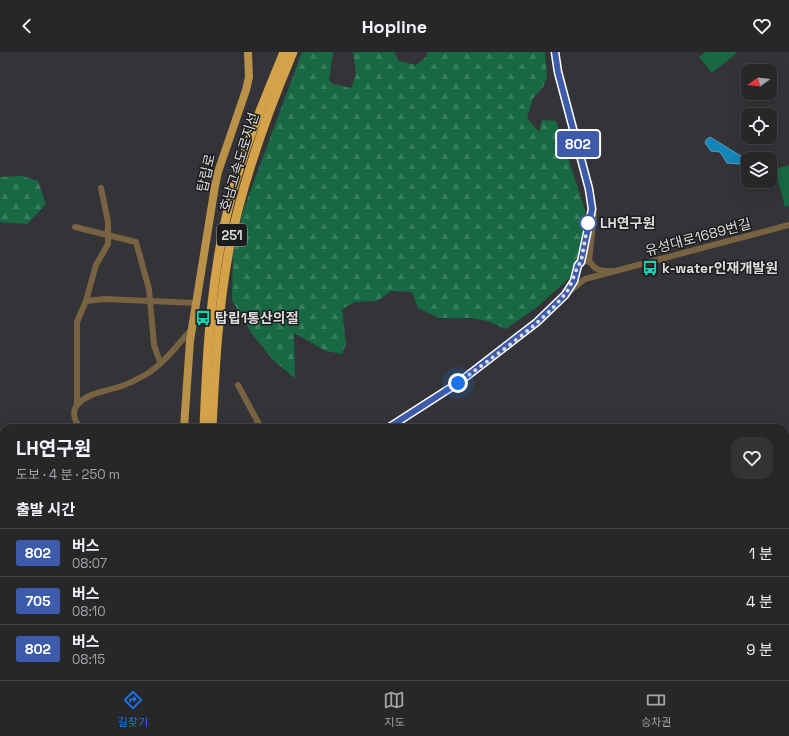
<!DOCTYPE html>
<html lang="ko">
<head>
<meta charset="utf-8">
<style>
  :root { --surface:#272629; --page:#333235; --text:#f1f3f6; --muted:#a4a5a8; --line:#434346; --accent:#1a73e8 }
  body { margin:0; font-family:"Space Grotesk","Noto Sans KR",sans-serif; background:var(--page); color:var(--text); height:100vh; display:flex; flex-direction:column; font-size:15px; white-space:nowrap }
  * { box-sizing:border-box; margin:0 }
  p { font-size:13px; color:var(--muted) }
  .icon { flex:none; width:22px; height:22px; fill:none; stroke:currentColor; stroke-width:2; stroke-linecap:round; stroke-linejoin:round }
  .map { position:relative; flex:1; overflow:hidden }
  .details { position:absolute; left:0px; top:372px; width:789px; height:256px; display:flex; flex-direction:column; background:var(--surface); border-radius:12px 12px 0 0; box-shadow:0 4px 16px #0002,0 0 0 1px var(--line) }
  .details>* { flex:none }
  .badge { padding:0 8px; border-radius:3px; font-size:14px; line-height:26px }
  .needle { width:26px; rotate:255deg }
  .controls { position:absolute; left:741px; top:12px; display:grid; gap:8px }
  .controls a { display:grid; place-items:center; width:36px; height:36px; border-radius:8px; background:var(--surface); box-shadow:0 4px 16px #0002,0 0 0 1px var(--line); font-size:20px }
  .you { position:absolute; width:20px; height:20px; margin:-10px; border:3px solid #fff; border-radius:50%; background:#1a73e8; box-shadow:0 0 0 6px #1a73e833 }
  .map>.badge { position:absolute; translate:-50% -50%; box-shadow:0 0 0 2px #fff }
  h2 { padding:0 16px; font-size:15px; line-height:36px }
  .round { display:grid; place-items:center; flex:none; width:42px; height:42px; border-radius:12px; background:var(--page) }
  .summary { display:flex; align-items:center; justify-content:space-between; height:68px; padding:0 16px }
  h1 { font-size:19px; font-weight:700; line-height:30px }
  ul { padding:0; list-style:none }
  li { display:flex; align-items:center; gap:12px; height:48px; padding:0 16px; border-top:1px solid var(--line) }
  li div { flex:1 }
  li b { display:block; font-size:15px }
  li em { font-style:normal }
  li .badge { min-width:44px; font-weight:700; text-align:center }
  header { display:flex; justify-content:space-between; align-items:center; height:52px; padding:0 16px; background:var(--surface); font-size:18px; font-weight:700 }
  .tab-bar { display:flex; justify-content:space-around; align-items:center; height:56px; border-top:1px solid var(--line); background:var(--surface); font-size:11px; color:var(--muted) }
  .tab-bar a { display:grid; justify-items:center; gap:2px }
  .tab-bar .active { color:var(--accent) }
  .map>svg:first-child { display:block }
  .grass { fill:url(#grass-dots) }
  .forest { fill:url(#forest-firs) }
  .park { fill:url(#park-crowns) }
  .garden { fill:#186844 }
  .water { fill:#1585b9; stroke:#519fc4 }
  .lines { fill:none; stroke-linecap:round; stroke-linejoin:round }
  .minor { stroke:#776342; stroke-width:6 }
  .major { stroke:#b99148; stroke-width:8 }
  .highway { stroke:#d3a249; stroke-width:9 }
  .line-casing { stroke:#fff; stroke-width:9 }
  .line { stroke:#3d5bab; stroke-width:6 }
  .walk { stroke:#dcdbde; stroke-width:4; stroke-dasharray:0 7.2 }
  .stop-dot { fill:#fff; stroke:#3d5bab; stroke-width:2 }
  .labels { text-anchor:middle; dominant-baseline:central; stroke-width:3; stroke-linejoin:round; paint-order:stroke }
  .shield { fill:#1c1b1d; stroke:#a2a1a4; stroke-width:1 }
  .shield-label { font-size:13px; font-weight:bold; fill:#dcdbde }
  .street-label { font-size:14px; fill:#dcdbde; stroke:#1c1b1d }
  .stop-label { font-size:14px; font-weight:bold; fill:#dcdbde; stroke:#1c1b1d; text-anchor:start }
  .poi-label { font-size:14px; font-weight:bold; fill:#dcdbde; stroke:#1c1b1d; text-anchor:start }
</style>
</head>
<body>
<header><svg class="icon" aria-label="back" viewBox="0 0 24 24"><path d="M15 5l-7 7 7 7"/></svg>Hopline<svg class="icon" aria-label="heart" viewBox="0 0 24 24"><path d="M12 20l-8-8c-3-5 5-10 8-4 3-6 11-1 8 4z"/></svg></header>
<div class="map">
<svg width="789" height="628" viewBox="0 0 789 628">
  <defs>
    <pattern id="grass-dots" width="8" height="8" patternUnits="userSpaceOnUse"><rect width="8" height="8" fill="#186844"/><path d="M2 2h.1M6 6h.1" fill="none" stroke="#397d5f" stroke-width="1.8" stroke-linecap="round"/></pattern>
    <pattern id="forest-firs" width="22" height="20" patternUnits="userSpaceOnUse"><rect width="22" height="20" fill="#186844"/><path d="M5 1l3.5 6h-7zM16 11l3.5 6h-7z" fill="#397d5f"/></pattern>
    <pattern id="park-crowns" width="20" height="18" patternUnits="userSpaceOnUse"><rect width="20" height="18" fill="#186844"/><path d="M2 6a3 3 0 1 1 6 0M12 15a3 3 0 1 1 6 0" fill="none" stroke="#397d5f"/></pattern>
  </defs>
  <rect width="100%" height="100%" fill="#343337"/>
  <!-- grass -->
  <polygon class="grass" points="785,520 789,521 789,628 481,628 480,624 785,624"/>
  <!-- forest -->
  <g class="forest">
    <polygon points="302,0 333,0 329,28 333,32 351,36 356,23 353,0 394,0 399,9 416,13 427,4 427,0 545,0 547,26 543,35 533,46 527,66 539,80 542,68 556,69 585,158 585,174 580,206 576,211 574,222 536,256 506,277 488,269 471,266 439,266 418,256 412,240 391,239 377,249 355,250 342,257 346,292 342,302 326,299 294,281 295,326 274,309 252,282 232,248 233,203 243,159"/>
    <polygon points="22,124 38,129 46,152 27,172 0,170 0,125"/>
    <polygon points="4,442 4,607 0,608 0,448"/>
    <polygon points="75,624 91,624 97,628 69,628"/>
    <polygon points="446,624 477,624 477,628 449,628"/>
  </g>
  <!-- park -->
  <polygon class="park" points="4,614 4,624 72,624 66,628 0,628 0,615"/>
  <!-- garden -->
  <g class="garden">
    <polygon points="706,0 736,0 737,1 712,21 699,5"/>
    <polygon points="789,113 789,154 785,155 775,117"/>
  </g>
  <!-- water -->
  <polygon class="water" points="710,85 741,104 744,107 743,110 739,112 727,111 720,100 711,99 705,91 706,88"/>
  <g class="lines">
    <!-- minor -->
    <g class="minor">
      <polyline points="555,0 558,20 589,137 594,163 589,209"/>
      <polyline points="75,175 136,190 149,237 154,293 160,310"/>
      <path d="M586,209c5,1 5,2 8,6 4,4 12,4 17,4"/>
      <path d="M569,236c5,-8 6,-20 12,-26l10,-52"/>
      <polyline points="86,249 105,247 196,251"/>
      <polyline points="238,333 261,376"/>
      <polyline points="77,353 77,270 86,249 96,213 108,192 108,170 101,136"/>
      <path d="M80,376c-5,-7 -9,-15 -3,-23 11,-13 31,-14 45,-19 8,-3 16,-7 23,-11 18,-10 32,-30 46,-45"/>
      <polyline points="388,376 458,331 537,270 565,243 585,227 789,173"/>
    </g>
    <!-- major -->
    <g class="major">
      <polyline points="184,376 190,289 215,134 218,120 246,38 249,25 248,0"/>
      <polyline points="123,628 125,624"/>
    </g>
    <!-- highway -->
    <g class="highway">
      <path d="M204,376c3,-78 7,-158 28,-234 13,-49 33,-95 52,-142"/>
      <path d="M212,376c3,-59 6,-120 17,-178 13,-68 37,-134 64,-198"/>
      <polyline points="190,628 190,624"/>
      <polyline points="199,628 199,624"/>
    </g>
  </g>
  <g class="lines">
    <defs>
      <polyline id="line" points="388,376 458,331 537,270 565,243 574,229 578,213 581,210 592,157 589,137 558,20 555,0"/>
    </defs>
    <!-- line casing -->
    <use href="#line" class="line-casing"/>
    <!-- line -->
    <use href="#line" class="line"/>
    <!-- walk -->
    <path class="walk" d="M458,331c33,-25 82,-57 107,-89 7,-8 11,-28 16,-32l7,-39"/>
  </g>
  <!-- icons -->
  <defs>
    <symbol id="bus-bare" viewBox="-9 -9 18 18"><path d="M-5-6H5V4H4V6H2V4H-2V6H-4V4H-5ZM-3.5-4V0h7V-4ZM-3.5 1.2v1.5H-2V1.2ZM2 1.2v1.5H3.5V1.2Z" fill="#17d5b2" stroke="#1c1b1d" stroke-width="2.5" paint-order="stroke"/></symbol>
  </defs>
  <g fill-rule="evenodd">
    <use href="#bus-bare" x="639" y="205" width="22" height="22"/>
    <use href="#bus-bare" x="192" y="255" width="22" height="22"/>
  </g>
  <!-- markers -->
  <circle class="stop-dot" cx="588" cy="171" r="8"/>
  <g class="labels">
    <!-- shield labels -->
    <rect class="shield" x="217" y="172" width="30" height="22" rx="3"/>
    <g class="shield-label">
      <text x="232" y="183">251</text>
    </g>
    <!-- street labels -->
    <g class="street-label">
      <text transform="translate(239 110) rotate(-73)">호남고속도로지선</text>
      <text transform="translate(206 121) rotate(-77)">탑립로</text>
      <text transform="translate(698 185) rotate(-15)">유성대로1689번길</text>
    </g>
    <!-- stop labels -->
    <g class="stop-label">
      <text x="600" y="171">LH연구원</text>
    </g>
    <!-- poi labels -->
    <g class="poi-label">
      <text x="662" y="216">k-water인재개발원</text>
      <text x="215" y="266">탑립1통산의절</text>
    </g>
  </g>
</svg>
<div class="controls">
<a><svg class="needle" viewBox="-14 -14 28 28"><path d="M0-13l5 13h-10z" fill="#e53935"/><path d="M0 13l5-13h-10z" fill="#a4a5a8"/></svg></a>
<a><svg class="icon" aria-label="locate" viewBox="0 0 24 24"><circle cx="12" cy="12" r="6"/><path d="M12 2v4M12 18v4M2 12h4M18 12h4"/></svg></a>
<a><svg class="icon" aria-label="layers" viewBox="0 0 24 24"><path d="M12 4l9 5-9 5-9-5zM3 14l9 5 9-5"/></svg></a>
</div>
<div class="you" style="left:458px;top:331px"></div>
<b class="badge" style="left:578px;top:92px;background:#3d5bab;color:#fff">802</b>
<section class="details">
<div class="summary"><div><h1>LH연구원</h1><p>도보 · 4 분 · 250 m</p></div><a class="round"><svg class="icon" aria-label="heart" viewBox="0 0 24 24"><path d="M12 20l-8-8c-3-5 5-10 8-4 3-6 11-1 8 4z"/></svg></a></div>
<h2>출발 시간</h2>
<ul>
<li><span class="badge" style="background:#3d5bab;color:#fff">802</span><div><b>버스</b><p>08:07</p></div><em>1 분</em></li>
<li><span class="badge" style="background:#3d5bab;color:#fff">705</span><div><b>버스</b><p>08:10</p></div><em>4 분</em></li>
<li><span class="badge" style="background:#3d5bab;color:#fff">802</span><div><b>버스</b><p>08:15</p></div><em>9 분</em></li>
</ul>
</section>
</div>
<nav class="tab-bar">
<a class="active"><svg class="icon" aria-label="directions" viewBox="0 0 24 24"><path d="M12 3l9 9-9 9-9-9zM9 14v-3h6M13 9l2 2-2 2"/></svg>길찾기</a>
<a><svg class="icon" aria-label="map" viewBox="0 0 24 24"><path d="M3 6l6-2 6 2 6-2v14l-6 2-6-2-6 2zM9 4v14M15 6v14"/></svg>지도</a>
<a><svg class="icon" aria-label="tickets" viewBox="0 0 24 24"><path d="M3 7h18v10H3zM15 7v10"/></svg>승차권</a>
</nav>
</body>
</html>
